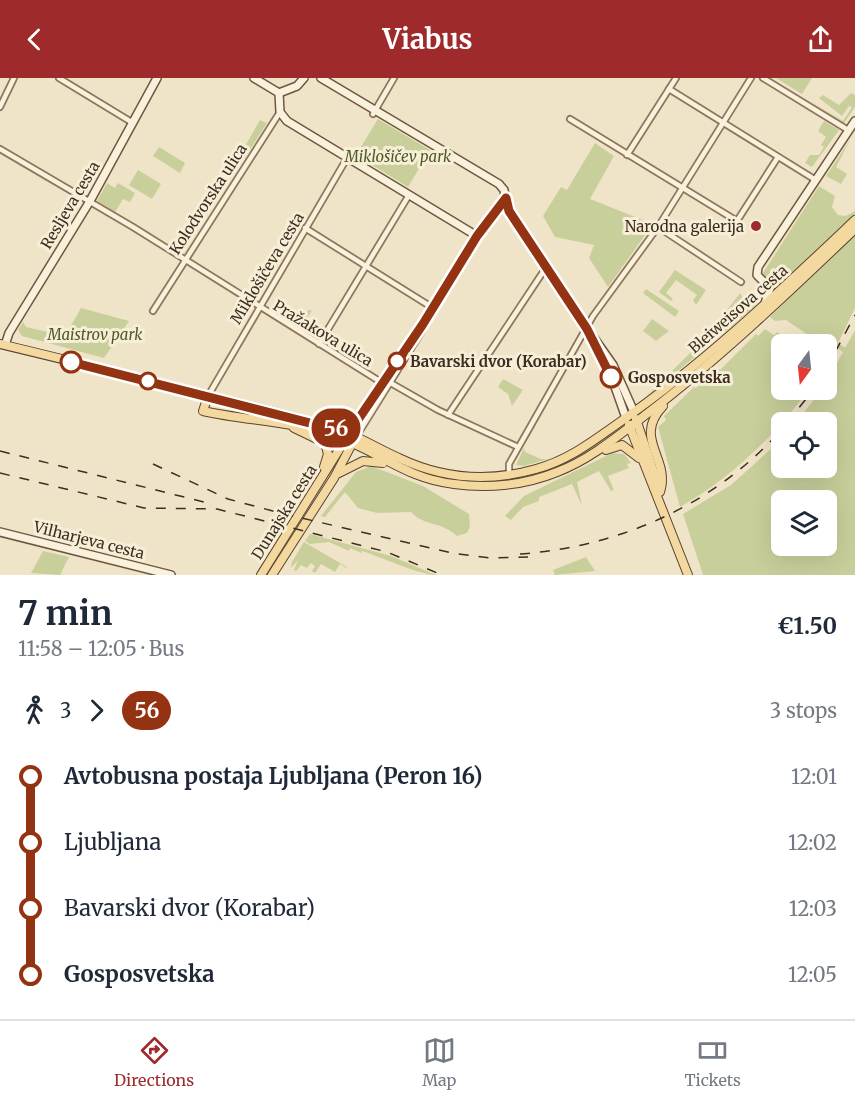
<!DOCTYPE html>
<html lang="en">
<head>
<meta charset="utf-8">
<style>
  :root { --surface:#fff; --page:#f2f2f3; --text:#1f2937; --muted:#747a83; --line:#e0e1e3; --accent:#9e2a2b }
  body { margin:0; font-family:Merriweather,serif; background:var(--page); color:var(--text); height:100vh; display:flex; flex-direction:column; font-size:22px; white-space:nowrap }
  * { box-sizing:border-box; margin:0 }
  p { font-size:20px; color:var(--muted) }
  .icon { flex:none; width:33px; height:33px; fill:none; stroke:currentColor; stroke-width:2; stroke-linecap:round; stroke-linejoin:round }
  .map { position:relative; height:497px; overflow:hidden }
  .panel { display:flex; flex-direction:column; background:var(--surface); flex:1 }
  .panel>* { flex:none }
  .badge { padding:0 12px; border-radius:20px; font-size:21px; line-height:39px }
  .needle { width:39px; rotate:195deg }
  .tools { position:absolute; left:771px; top:256px; display:grid; gap:12px }
  .tools a { display:grid; place-items:center; width:66px; height:66px; border-radius:9px; background:var(--surface); box-shadow:0 6px 24px #0002; font-size:30px }
  .map>.badge { position:absolute; translate:-50% -50%; box-shadow:0 0 0 3px #fff }
  .legs { display:flex; align-items:center; gap:9px; height:66px; padding:0 18px; font-size:20px }
  .legs p { margin-inline-start:auto }
  .overview { display:flex; align-items:center; justify-content:space-between; height:102px; padding:0 18px }
  h1 { font-size:33px; font-weight:700; line-height:45px }
  ul { padding:0 18px; list-style:none }
  li { display:flex; align-items:center; gap:21px; height:66px; font-size:22px }
  li i { display:grid; place-items:center; width:9px; height:100%; margin:0 8px; background:currentColor }
  li i::after { content:''; width:15px; height:15px; margin:-8px; border:4px solid; border-radius:50%; background:var(--surface) }
  li p { margin-inline-start:auto }
  li:first-child i { background:linear-gradient(#0000 50%,currentColor 0) }
  li:last-child i { background:linear-gradient(currentColor 50%,#0000 0) }
  header { display:flex; justify-content:space-between; align-items:center; height:78px; padding:0 18px; background:var(--accent); color:#fff; font-size:27px; font-weight:700 }
  .tab-bar { display:flex; justify-content:space-around; align-items:center; height:84px; border-top:2px solid var(--line); background:var(--surface); font-size:16px; color:var(--muted) }
  .tab-bar a { display:grid; justify-items:center; gap:3px }
  .tab-bar .selected { color:var(--accent) }
  .map>svg:first-child { display:block }
  .green { fill:#c9cf9b; fill-rule:evenodd }
  .lines { fill:none; stroke-linecap:round; stroke-linejoin:round }
  .minor-casing { stroke:#8d765c; stroke-width:8 }
  .tertiary-casing { stroke:#8d765c; stroke-width:9 }
  .secondary-casing { stroke:#6f573f; stroke-width:10 }
  .primary-casing { stroke:#5b4430; stroke-width:10 }
  .minor { stroke:#faf1dc; stroke-width:4.5 }
  .tertiary { stroke:#faf1dc; stroke-width:6 }
  .secondary { stroke:#faf1dc; stroke-width:7 }
  .primary { stroke:#f3d9a0; stroke-width:8 }
  .rail { stroke:#3d2e20; stroke-width:1.5; stroke-dasharray:10 10; stroke-linecap:butt }
  .line-1-casing { stroke:#fff; stroke-width:14 }
  .line-1 { stroke:#943312; stroke-width:9 }
  .poi-dot { fill:#9e2a2b; stroke:#f7eed8; stroke-width:2 }
  .stop-1-dot { fill:#fff; stroke:#943312; stroke-width:3 }
  .labels { text-anchor:middle; dominant-baseline:central; stroke-width:6; stroke-linejoin:round; paint-order:stroke }
  .park-label { font-size:15px; font-style:italic; fill:#4d5a26; stroke:#f7eed8 }
  .street-label { font-size:15px; fill:#3d2e20; stroke:#f7eed8 }
  .poi-label { font-size:15px; fill:#3d2e20; stroke:#f7eed8; text-anchor:end }
  .stop-label { font-size:15px; font-weight:bold; fill:#3d2e20; stroke:#f7eed8; text-anchor:start }
</style>
</head>
<body>
<header><svg class="icon" aria-label="back" viewBox="0 0 24 24"><path d="M15 5l-7 7 7 7"/></svg>Viabus<svg class="icon" aria-label="share" viewBox="0 0 24 24"><path d="M12 15V3M7 8l5-5 5 5M5 13v7h14v-7"/></svg></header>
<div class="map">
<svg width="855" height="497" viewBox="0 0 855 497">
  <rect width="100%" height="100%" fill="#f0e4c8"/>
  <!-- green -->
  <g class="green">
    <polygon points="776,0 812,0 802,16"/>
    <polygon points="851,15 855,17 855,29 844,45 811,24 843,43 852,29 849,28 842,38 819,20 823,17 839,27"/>
    <polygon points="378,41 430,72 408,109 356,77"/>
    <polygon points="260,42 267,45 244,81 240,77"/>
    <polygon points="824,43 839,52 812,89 805,85 810,77 819,77 824,69 821,67 826,59 818,53"/>
    <polygon points="850,62 836,89 847,96 841,106 826,98"/>
    <polygon points="595,65 614,78 590,121 653,146 608,209 589,180 594,167 555,159 543,138 561,109 567,112"/>
    <polygon points="159,69 185,85 180,95 153,78"/>
    <polygon points="138,92 161,106 152,121 129,107"/>
    <polygon points="107,105 115,110 118,105 135,115 130,124 123,121 115,134 97,123"/>
    <polygon points="819,108 835,118 832,129 838,137 846,138 855,133 855,139 775,213 761,198"/>
    <path d="M855,155v75l-17,35 7,5 10,-18v245h-152l-20,-61 48,-29 50,-45 1,28h44v-45h-30l25,-33h5l1,-9 16,-29 -7,-5 -9,15 -1,-17h-11l2,-4 -31,-21 -11,1 -5,-4zM782,423h44v45h-44z"/>
    <polygon points="675,192 706,212 696,227 693,222 697,217 676,202 666,215 673,221 671,223 659,214"/>
    <polygon points="646,211 679,233 675,239 643,215"/>
    <polygon points="740,215 747,227 761,224 645,320 693,272 695,274"/>
    <polygon points="81,230 129,243 104,280 22,258 18,252 23,244 26,249 65,258"/>
    <polygon points="312,232 304,245 317,252 315,255 284,237"/>
    <polygon points="652,241 669,253 656,263 643,253"/>
    <path d="M765,251l9,6 3,-3 21,13h-16v45h26c-31,44 -78,89 -128,117l-22,-80 8,-7 -2,-4 30,-29 2,1 22,-20 2,2 36,-36 2,2z"/>
    <polygon points="503,301 523,312 512,328 508,316 498,309"/>
    <polygon points="524,370 525,374 541,381 548,381 524,388 516,387"/>
    <polygon points="612,375 624,376 631,385 627,386 629,390 608,398 614,412 611,413 599,393 577,404 582,428 572,406 539,419 539,423 523,429 511,442 505,438 524,418"/>
    <path d="M371,388l52,20 46,28 1,13 -3,6 -10,3c-18,-16 -32,-9 -46,-24l-34,1 -19,-5 -13,-16 -20,25 -4,-1 35,-44z"/>
    <path d="M310,456l81,22 45,19c-16,0 -55,-18 -74,-24l-1,2 -11,-5 -1,3 -20,-9 -19,2 -5,-3z"/>
    <polygon points="304,464 347,489 347,490 340,486 335,494 321,486 315,495 312,493 315,488 311,485 307,490 301,487 296,493 294,492 298,482 291,490 292,484"/>
    <polygon points="43,473 69,479 60,497 31,495"/>
    <polygon points="586,479 595,493 555,497 553,492"/>
  </g>
  <g class="lines">
    <defs>
      <g id="minor">
        <polyline points="59,0 133,45"/>
        <polyline points="763,0 848,52"/>
        <polyline points="669,11 814,101"/>
        <polyline points="0,29 14,0"/>
        <polyline points="373,36 394,0"/>
        <polyline points="570,41 737,143 778,79"/>
        <polyline points="0,71 133,149 384,306"/>
        <polyline points="627,77 676,0"/>
        <polyline points="658,149 741,204"/>
        <polyline points="305,150 433,230"/>
        <polyline points="153,233 280,34"/>
        <polyline points="319,266 409,117"/>
        <polyline points="389,304 438,332 518,369"/>
        <polyline points="208,318 350,75"/>
        <polyline points="448,337 545,191"/>
        <polyline points="509,396 509,386 593,238 658,149 751,0"/>
      </g>
      <g id="tertiary">
        <polyline points="349,355 423,246 477,158"/>
        <polyline points="356,358 422,252"/>
      </g>
      <g id="secondary">
        <polyline points="254,0 279,15"/>
        <polyline points="321,0 499,106 504,112 507,130 527,163 587,251 613,303 626,340"/>
        <polyline points="279,15 280,34 287,43 477,158 506,120"/>
        <polyline points="279,15 297,8 304,0"/>
        <polyline points="765,225 770,210 757,197 758,189 855,43"/>
        <polyline points="589,253 613,287 634,334"/>
        <polyline points="5,267 9,255 90,123 157,0"/>
        <polyline points="0,454 171,497"/>
      </g>
      <g id="primary">
        <path d="M0,266c108,26 217,53 324,81 28,7 50,22 75,33 44,21 91,24 137,11 33,-9 57,-28 84,-47 85,-59 160,-131 235,-202"/>
        <path d="M208,318l-5,15c44,10 91,10 134,26 44,15 67,41 117,47 34,5 71,1 103,-12 34,-13 62,-37 91,-59 73,-56 140,-120 207,-184"/>
        <polyline points="636,341 659,410"/>
        <polyline points="629,347 688,497"/>
        <polyline points="294,350 325,365 328,376 324,389"/>
        <polyline points="606,372 622,367 639,380"/>
        <polyline points="339,395 363,383 383,385"/>
        <path d="M660,414c11,-34 -28,-53 3,-86"/>
        <polyline points="261,497 347,359"/>
        <polyline points="272,497 334,400 354,362"/>
      </g>
    </defs>
    <!-- minor casing -->
    <use href="#minor" class="minor-casing"/>
    <!-- tertiary casing -->
    <use href="#tertiary" class="tertiary-casing"/>
    <!-- secondary casing -->
    <use href="#secondary" class="secondary-casing"/>
    <!-- primary casing -->
    <use href="#primary" class="primary-casing"/>
    <!-- minor -->
    <use href="#minor" class="minor"/>
    <!-- tertiary -->
    <use href="#tertiary" class="tertiary"/>
    <!-- secondary -->
    <use href="#secondary" class="secondary"/>
    <!-- primary -->
    <use href="#primary" class="primary"/>
    <!-- rail -->
    <g class="rail">
      <polyline points="826,291 855,237"/>
      <polyline points="787,345 813,312"/>
      <polyline points="0,373 208,425"/>
      <polyline points="153,386 228,421 284,436 452,475 490,480 528,479"/>
      <polyline points="0,395 144,430 217,431 387,474 442,497"/>
      <path d="M520,476c99,-7 195,-49 262,-125"/>
    </g>
  </g>
  <g class="lines">
    <defs>
      <polyline id="line-1" points="71,284 349,355 423,246 477,158 506,120 509,133 587,251 611,299"/>
    </defs>
    <!-- line-1 casing -->
    <use href="#line-1" class="line-1-casing"/>
    <!-- line-1 -->
    <use href="#line-1" class="line-1"/>
  </g>
  <!-- markers -->
  <circle class="poi-dot" cx="756" cy="148" r="6"/>
  <g class="stop-1-dot">
    <circle cx="397" cy="283" r="8"/>
    <circle cx="71" cy="284" r="10"/>
    <circle cx="611" cy="299" r="10"/>
    <circle cx="148" cy="303" r="8"/>
  </g>
  <g class="labels">
    <!-- park labels -->
    <g class="park-label">
      <text x="398" y="78">Miklošičev park</text>
      <text x="95" y="256">Maistrov park</text>
    </g>
    <!-- street labels -->
    <g class="street-label">
      <text transform="translate(208 121) rotate(-57)">Kolodvorska ulica</text>
      <text transform="translate(70 127) rotate(-59)">Resljeva cesta</text>
      <text transform="translate(267 190) rotate(-59)">Miklošičeva cesta</text>
      <text transform="translate(738 231) rotate(-41)">Bleiweisova cesta</text>
      <text transform="translate(323 255) rotate(31)">Pražakova ulica</text>
      <text transform="translate(284 434) rotate(-58)">Dunajska cesta</text>
      <text transform="translate(89 462) rotate(14)">Vilharjeva cesta</text>
    </g>
    <!-- poi labels -->
    <g class="poi-label">
      <text x="744" y="148">Narodna galerija</text>
    </g>
    <!-- stop labels -->
    <g class="stop-label">
      <text x="410" y="283">Bavarski dvor (Korabar)</text>
      <text x="628" y="299">Gosposvetska</text>
    </g>
  </g>
</svg>
<div class="tools">
<a><svg class="needle" viewBox="-14 -14 28 28"><path d="M0-13l5 13h-10z" fill="#e53935"/><path d="M0 13l5-13h-10z" fill="#747a83"/></svg></a>
<a><svg class="icon" aria-label="locate" viewBox="0 0 24 24"><circle cx="12" cy="12" r="6"/><path d="M12 2v4M12 18v4M2 12h4M18 12h4"/></svg></a>
<a><svg class="icon" aria-label="layers" viewBox="0 0 24 24"><path d="M12 4l9 5-9 5-9-5zM3 14l9 5 9-5"/></svg></a>
</div>
<b class="badge" style="left:336px;top:350px;background:#943312;color:#fff">56</b>
</div>
<section class="panel">
<div class="overview"><div><h1>7 min</h1><p>11:58 – 12:05 · Bus</p></div><b>€1.50</b></div>
<div class="legs"><svg class="icon" aria-label="walk" viewBox="0 0 24 24"><circle cx="13" cy="4" r="2"/><path d="M13 8l-2 6 4 7M11 14l-3 7M7 12l3-4h3l4 4"/></svg>3<svg class="icon" aria-label="forward" viewBox="0 0 24 24"><path d="M9 5l7 7-7 7"/></svg><b class="badge" style="background:#943312;color:#fff">56</b><p>3 stops</p></div>
<ul>
<li><i style="color:#943312"></i><b>Avtobusna postaja Ljubljana (Peron 16)</b><p>12:01</p></li>
<li><i style="color:#943312"></i><span>Ljubljana</span><p>12:02</p></li>
<li><i style="color:#943312"></i><span>Bavarski dvor (Korabar)</span><p>12:03</p></li>
<li><i style="color:#943312"></i><b>Gosposvetska</b><p>12:05</p></li>
</ul>
</section>
<nav class="tab-bar">
<a class="selected"><svg class="icon" aria-label="directions" viewBox="0 0 24 24"><path d="M12 3l9 9-9 9-9-9zM9 14v-3h6M13 9l2 2-2 2"/></svg>Directions</a>
<a><svg class="icon" aria-label="map" viewBox="0 0 24 24"><path d="M3 6l6-2 6 2 6-2v14l-6 2-6-2-6 2zM9 4v14M15 6v14"/></svg>Map</a>
<a><svg class="icon" aria-label="tickets" viewBox="0 0 24 24"><path d="M3 7h18v10H3zM15 7v10"/></svg>Tickets</a>
</nav>
</body>
</html>
